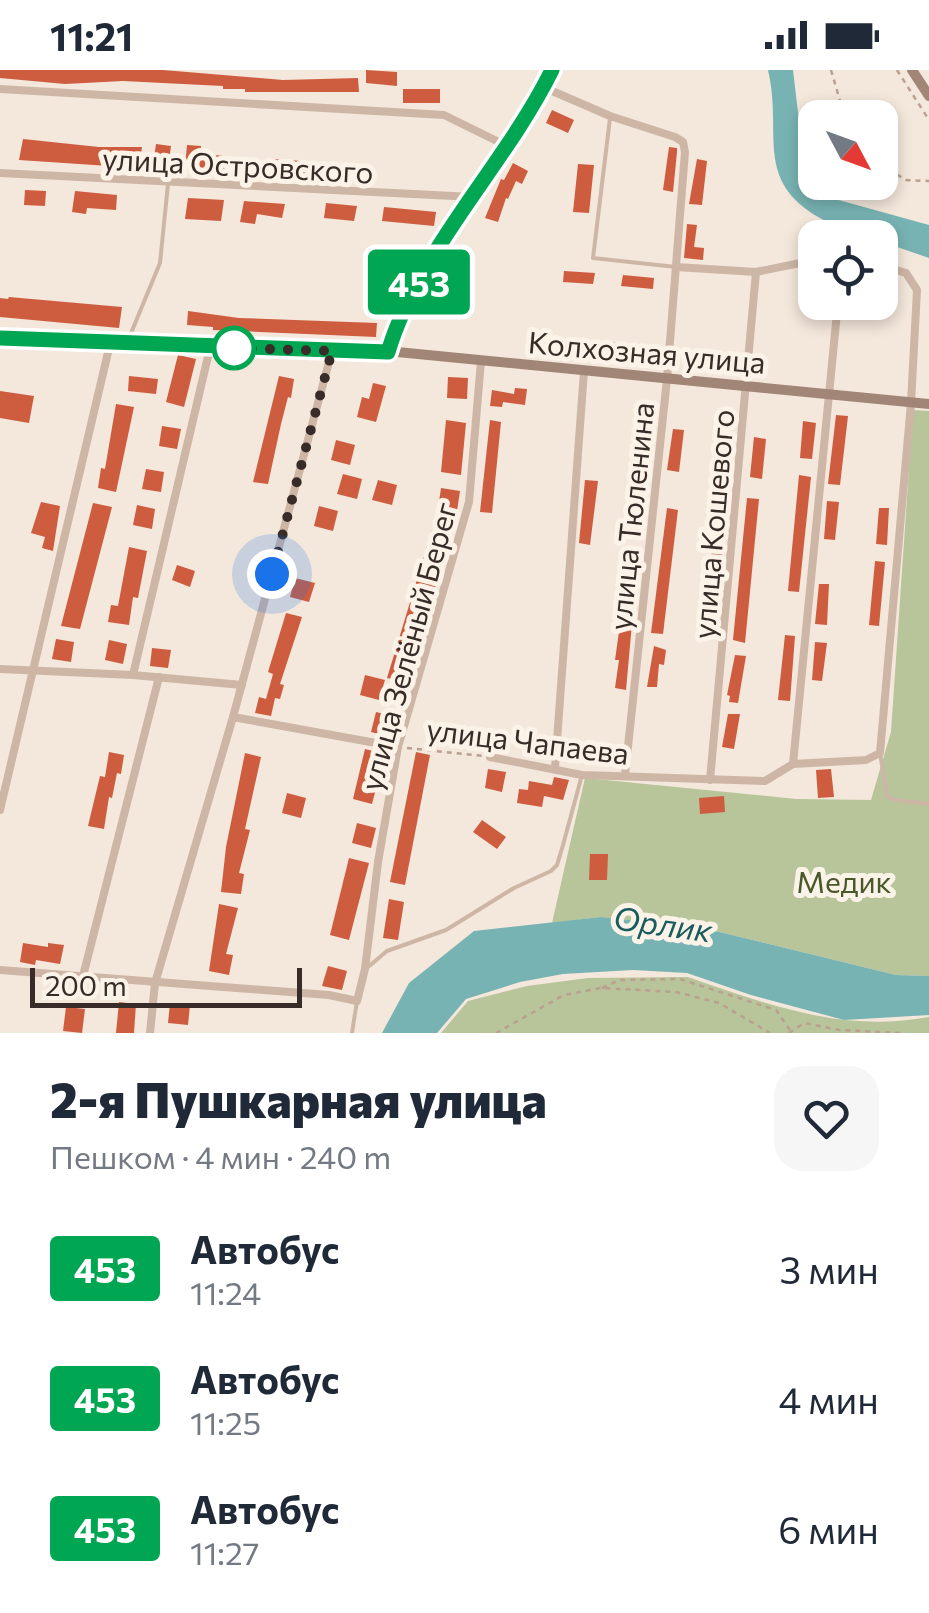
<!DOCTYPE html>
<html lang="ru">
<head>
<meta charset="utf-8">
<style>
  :root { --surface:#fff; --page:#f6f6f7; --text:#1f2937; --muted:#747a83 }
  body { margin:0; font-family:Commissioner,sans-serif; background:var(--page); color:var(--text); height:100vh; display:flex; flex-direction:column; font-size:38px; white-space:nowrap }
  * { box-sizing:border-box; margin:0 }
  p { font-size:32px; color:var(--muted) }
  .icon { flex:none; width:55px; height:55px; fill:none; stroke:currentColor; stroke-width:2; stroke-linecap:round; stroke-linejoin:round }
  .map { position:relative; height:963px; overflow:hidden }
  .panel { display:flex; flex-direction:column; background:var(--surface); flex:1 }
  .panel>* { flex:none }
  .badge { padding:0 20px; border-radius:8px; font-size:35px; line-height:65px }
  .needle { width:65px; rotate:131deg }
  .controls { position:absolute; left:798px; top:30px; display:grid; gap:20px }
  .controls a { display:grid; place-items:center; width:100px; height:100px; border-radius:20px; background:var(--surface); box-shadow:0 5px 15px #0003; font-size:50px }
  .scale { position:absolute; left:30px; bottom:25px; width:272px; box-sizing:border-box; padding-left:10px; border:5px solid #382c28; border-top:0; font-size:28px; line-height:35px; white-space:nowrap; color:#382c28; -webkit-text-stroke:8px #fbf2e8; paint-order:stroke }
  .you { position:absolute; width:50px; height:50px; margin:-25px; border:8px solid #fff; border-radius:50%; background:#1a73e8; box-shadow:0 0 0 15px #1a73e833 }
  .map>.badge { position:absolute; translate:-50% -50%; box-shadow:0 0 0 5px #fff }
  .round { display:grid; place-items:center; flex:none; width:105px; height:105px; border-radius:30px; background:var(--page) }
  .headline { display:flex; align-items:center; justify-content:space-between; height:170px; padding:0 50px }
  h1 { font-size:48px; font-weight:800; line-height:75px }
  ul { padding:0; list-style:none }
  li { display:flex; align-items:center; gap:30px; height:130px; padding:0 50px }
  li div { flex:1 }
  li b { display:block; font-size:38px }
  li em { font-style:normal }
  li .badge { min-width:110px; font-weight:700; text-align:center }
  .status { display:flex; justify-content:space-between; align-items:center; height:70px; padding:0 50px; background:var(--surface); direction:ltr }
  .status svg { height:28px; fill:currentColor }
  .map>svg:first-child { display:block }
  .green { fill:#b8c49a }
  .water { fill:#78b3b3 }
  .building { fill:#ce5c3f }
  .lines { fill:none; stroke-linecap:round; stroke-linejoin:round }
  .path { stroke:#b9a090; stroke-width:2.5; stroke-dasharray:5 5; stroke-linecap:butt }
  .service { stroke:#cdb6a6; stroke-width:4 }
  .minor { stroke:#cdb6a6; stroke-width:8 }
  .tertiary { stroke:#cdb6a6; stroke-width:9 }
  .secondary { stroke:#a18577; stroke-width:10 }
  .line-casing { stroke:#fff; stroke-width:22 }
  .line { stroke:#00a651; stroke-width:15 }
  .walk { stroke:#382c28; stroke-width:10; stroke-dasharray:0 18 }
  .stop-dot { fill:#fff; stroke:#00a651; stroke-width:5 }
  .labels { text-anchor:middle; dominant-baseline:central; stroke-width:10; stroke-linejoin:round; paint-order:stroke }
  .street-label { font-size:30px; fill:#382c28; stroke:#fbf2e8 }
  .park-label { font-size:30px; fill:#49592a; stroke:#fbf2e8 }
  .water-label { font-size:32px; font-style:italic; fill:#1a5b5d; stroke:#fbf2e8 }
</style>
</head>
<body>
<div class="status"><b>11:21</b><svg viewBox="0 0 49 12"><path d="M0 12V9h3v3zM5 12V6h3v6zM10 12V3h3v9zM15 12V0h3v12zM26 1h20v11H26zM47 4h2v5h-2z"/></svg></div>
<div class="map">
<svg width="929" height="963" viewBox="0 0 929 963">
  <rect width="100%" height="100%" fill="#f4e7db"/>
  <!-- green -->
  <g class="green">
    <polygon points="913,340 929,341 929,906 896,905 703,858 601,847 552,853 585,708 796,729 871,730 891,662"/>
    <path d="M688,907c81,28 154,56 241,40v16h-488l27,-32 59,-15 61,-8z"/>
  </g>
  <!-- water -->
  <g class="water">
    <path d="M768,0h25l6,51 16,50v11l5,1 15,16 94,26v33l-49,-17v-3c-20,0 -43,-10 -60,-20 -67,-38 -37,-84 -52,-148z"/>
    <polygon points="601,847 703,858 896,905 929,906 929,945 844,950 751,925 687,903 633,900 563,904 520,912 466,929 437,963 382,963 409,913 474,861"/>
  </g>
  <!-- building -->
  <g class="building">
    <polygon points="0,0 163,0 283,10 358,8 359,22 245,22 245,19 223,19 223,16 123,11 65,14 0,8"/>
    <polygon points="366,0 397,2 397,16 366,13"/>
    <rect x="403" y="19" width="37" height="14"/>
    <polygon points="552,40 574,50 568,63 546,53"/>
    <polygon points="23,69 99,77 142,77 139,98 19,90"/>
    <polygon points="156,74 171,76 168,97 153,95"/>
    <polygon points="187,75 201,76 201,84 226,86 224,101 185,96"/>
    <polygon points="669,77 677,78 677,82 673,122 663,120"/>
    <polygon points="273,89 331,93 329,107 272,104"/>
    <polygon points="697,89 707,91 702,135 689,134"/>
    <polygon points="513,93 528,101 522,114 516,111 508,129 506,128 498,152 485,148 501,109 504,110"/>
    <polygon points="578,94 594,95 589,143 573,142"/>
    <polygon points="25,120 46,121 45,136 24,135"/>
    <polygon points="75,121 117,125 116,140 87,138 86,144 72,142"/>
    <polygon points="188,128 224,130 221,151 185,149"/>
    <polygon points="244,131 285,134 282,148 257,144 255,154 240,152"/>
    <polygon points="326,133 357,136 354,151 324,148"/>
    <polygon points="384,137 436,142 434,156 382,151"/>
    <polygon points="687,154 697,155 694,177 704,178 703,190 684,188"/>
    <polygon points="387,201 407,208 398,232 378,225"/>
    <polygon points="564,201 595,203 593,214 563,212"/>
    <polygon points="623,205 654,208 653,219 621,216"/>
    <polygon points="9,227 122,237 119,258 0,247 0,228 8,229"/>
    <polygon points="188,241 239,248 377,253 376,267 213,260 213,257 187,255"/>
    <polygon points="531,267 565,269 563,281 529,278"/>
    <polygon points="585,271 628,273 626,285 583,283"/>
    <polygon points="178,285 196,289 184,337 166,332"/>
    <polygon points="129,306 158,309 156,324 128,321"/>
    <polygon points="279,306 294,309 291,328 288,327 281,354 268,414 253,412"/>
    <polygon points="448,307 468,308 467,329 447,328"/>
    <polygon points="373,313 386,316 376,352 357,347 362,327 369,329"/>
    <polygon points="515,318 527,319 525,335 503,332 502,337 490,336 492,320 514,324"/>
    <polygon points="0,321 34,326 29,353 0,348"/>
    <polygon points="116,334 134,337 116,422 98,418 101,398 105,399"/>
    <polygon points="836,345 848,346 840,415 828,414"/>
    <polygon points="446,350 466,353 461,405 441,402"/>
    <polygon points="490,350 501,352 492,443 480,442"/>
    <polygon points="803,351 816,353 812,389 800,388"/>
    <polygon points="162,356 181,359 177,379 159,376"/>
    <polygon points="673,359 684,360 679,402 667,400"/>
    <polygon points="754,367 766,369 762,409 750,407"/>
    <polygon points="336,370 355,375 350,395 331,390"/>
    <polygon points="636,387 648,389 643,450 630,448"/>
    <polygon points="146,399 164,402 161,422 142,419"/>
    <polygon points="343,404 362,409 357,429 337,424"/>
    <polygon points="799,405 811,407 799,522 788,521"/>
    <polygon points="378,410 397,415 392,435 372,430"/>
    <polygon points="585,410 598,411 590,475 579,473"/>
    <polygon points="441,418 460,421 457,441 438,439"/>
    <polygon points="714,423 727,425 720,516 708,515 714,461"/>
    <polygon points="747,428 759,429 745,573 733,570"/>
    <polygon points="827,431 839,432 835,470 824,469"/>
    <polygon points="41,432 60,436 53,481 42,478 45,467 31,463"/>
    <polygon points="93,433 112,437 80,559 61,556"/>
    <polygon points="137,435 155,439 152,459 133,455"/>
    <polygon points="319,436 338,441 333,461 314,456"/>
    <polygon points="667,438 678,440 663,564 651,563"/>
    <polygon points="879,438 889,438 887,475 876,474"/>
    <polygon points="432,460 451,465 407,613 387,608"/>
    <polygon points="129,477 147,481 138,528 133,527 129,555 108,552 111,535 118,536"/>
    <polygon points="875,491 885,492 879,556 869,555"/>
    <polygon points="177,495 195,501 190,517 172,510"/>
    <polygon points="295,508 315,513 309,532 290,527"/>
    <polygon points="819,514 829,514 827,555 815,554"/>
    <polygon points="625,519 635,520 626,620 615,618 619,590 615,590"/>
    <polygon points="708,531 717,532 714,569 702,567"/>
    <polygon points="286,543 302,547 280,614 284,615 280,629 275,628 271,646 255,643 259,627 266,629 273,604 268,602"/>
    <polygon points="785,565 795,566 790,631 778,630"/>
    <polygon points="56,569 74,572 71,592 52,589"/>
    <polygon points="109,570 127,574 123,594 105,590"/>
    <polygon points="815,572 827,573 822,611 812,610"/>
    <polygon points="654,576 666,580 664,595 659,594 657,617 647,617"/>
    <polygon points="152,578 171,580 168,598 150,596"/>
    <polygon points="735,585 746,586 738,633 729,632 730,626 727,625"/>
    <polygon points="365,605 385,610 379,630 360,625"/>
    <polygon points="376,642 396,647 390,667 371,662"/>
    <polygon points="728,644 740,644 734,679 722,677"/>
    <polygon points="365,679 385,684 372,734 353,729"/>
    <polygon points="109,682 124,685 121,704 117,703 112,728 109,727 104,759 88,756 100,706 105,707"/>
    <polygon points="416,682 430,685 405,815 390,812"/>
    <polygon points="245,683 261,687 245,759 250,760 239,803 244,804 241,824 221,822 226,777"/>
    <polygon points="488,699 506,702 502,722 485,718"/>
    <polygon points="831,699 834,727 818,728 816,700"/>
    <polygon points="554,707 569,710 563,730 544,726 542,737 517,733 519,719 528,720 529,711 552,715"/>
    <polygon points="287,723 306,728 301,748 282,743"/>
    <polygon points="724,726 725,742 700,744 699,728"/>
    <polygon points="482,750 506,767 497,779 473,762"/>
    <polygon points="357,753 376,758 371,778 352,773"/>
    <polygon points="590,784 608,784 607,810 589,810"/>
    <polygon points="349,788 369,793 349,870 330,865"/>
    <polygon points="389,829 404,832 398,870 383,868"/>
    <polygon points="219,834 238,838 226,884 233,885 229,905 209,901"/>
    <polygon points="23,873 48,877 48,873 64,875 60,894 36,890 35,895 20,892"/>
    <polygon points="328,896 347,901 342,920 322,916"/>
    <polygon points="119,932 136,934 134,963 116,963"/>
    <polygon points="170,933 190,935 188,955 168,953"/>
    <polygon points="66,937 85,939 82,963 63,961"/>
  </g>
  <g class="lines">
    <!-- path -->
    <g class="path">
      <polyline points="831,0 845,48"/>
      <polyline points="897,0 929,50"/>
      <polyline points="880,94 906,110 929,111"/>
      <polyline points="407,678 483,686"/>
      <polyline points="602,918 620,910 680,909 776,940 792,963"/>
      <polyline points="496,963 564,925 601,918 676,922 719,933 770,963"/>
      <polyline points="789,963 804,953 840,960 901,963"/>
    </g>
    <!-- service -->
    <g class="service">
      <polyline points="610,48 593,188 676,197"/>
      <polyline points="129,268 160,193 168,114"/>
      <polyline points="880,683 887,726 895,730 929,734"/>
      <polyline points="368,897 387,881 446,860 514,818 551,801 557,795 563,775 582,705"/>
      <polyline points="352,963 357,931"/>
    </g>
    <!-- minor -->
    <g class="minor">
      <polyline points="543,17 610,46 675,67 683,72 685,82 667,309 625,705"/>
      <polyline points="0,19 444,45 507,76"/>
      <polyline points="0,103 473,127"/>
      <polyline points="676,197 756,202 815,190"/>
      <polyline points="0,599 133,605 242,615"/>
      <polyline points="133,605 210,278"/>
      <polyline points="233,647 398,677"/>
      <polyline points="490,687 582,705 765,711 793,694 866,690 880,683 911,333 917,220 906,203 880,195"/>
      <polyline points="793,694 838,232"/>
      <polyline points="555,698 584,301"/>
      <polyline points="710,710 756,202"/>
      <polyline points="0,740 110,274"/>
      <polyline points="0,900 329,925 357,931 365,899 378,792 398,677 469,432 481,291"/>
      <polyline points="83,906 159,607"/>
      <polyline points="150,963 155,913 233,647 332,281"/>
    </g>
    <!-- tertiary -->
    <path class="tertiary" d="M387,281c33,-104 117,-184 165,-281"/>
    <!-- secondary -->
    <g class="secondary">
      <polyline points="912,0 929,26"/>
      <polyline points="0,268 387,281 929,334"/>
    </g>
  </g>
  <g class="lines">
    <defs>
      <path id="line" d="M0,268l388,14c32,-105 116,-185 164,-282"/>
    </defs>
    <!-- line casing -->
    <use href="#line" class="line-casing"/>
    <!-- line -->
    <use href="#line" class="line"/>
    <!-- walk -->
    <polyline class="walk" points="234,278 332,281 272,504"/>
  </g>
  <!-- markers -->
  <circle class="stop-dot" cx="234" cy="278" r="20"/>
  <g class="labels">
    <!-- street labels -->
    <g class="street-label">
      <text transform="translate(238 94) rotate(3)">улица Островского</text>
      <text transform="translate(647 281) rotate(5)">Колхозная улица</text>
      <text transform="translate(630 446) rotate(-84)">улица Тюленина</text>
      <text transform="translate(712 454) rotate(-85)">улица Кошевого</text>
      <text transform="translate(407 576) rotate(-75)">улица Зелёный Берег</text>
      <text transform="translate(528 670) rotate(7)">улица Чапаева</text>
    </g>
    <!-- park labels -->
    <g class="park-label">
      <text x="844" y="810">Медик</text>
    </g>
    <!-- water labels -->
    <g class="water-label">
      <text transform="translate(663 853) rotate(8)">Орлик</text>
    </g>
  </g>
</svg>
<div class="controls">
<a><svg class="needle" viewBox="-14 -14 28 28"><path d="M0-13l5 13h-10z" fill="#e53935"/><path d="M0 13l5-13h-10z" fill="#747a83"/></svg></a>
<a><svg class="icon" aria-label="locate" viewBox="0 0 24 24"><circle cx="12" cy="12" r="6"/><path d="M12 2v4M12 18v4M2 12h4M18 12h4"/></svg></a>
</div>
<div class="scale">200 m</div>
<div class="you" style="left:272px;top:504px"></div>
<b class="badge" style="left:419px;top:212px;background:#00a651;color:#fff">453</b>
</div>
<section class="panel">
<div class="headline"><div><h1>2-я Пушкарная улица</h1><p>Пешком · 4 мин · 240 m</p></div><a class="round"><svg class="icon" aria-label="heart" viewBox="0 0 24 24"><path d="M12 20l-8-8c-3-5 5-10 8-4 3-6 11-1 8 4z"/></svg></a></div>
<ul>
<li><span class="badge" style="background:#00a651;color:#fff">453</span><div><b>Автобус</b><p>11:24</p></div><em>3 мин</em></li>
<li><span class="badge" style="background:#00a651;color:#fff">453</span><div><b>Автобус</b><p>11:25</p></div><em>4 мин</em></li>
<li><span class="badge" style="background:#00a651;color:#fff">453</span><div><b>Автобус</b><p>11:27</p></div><em>6 мин</em></li>
</ul>
</section>
</body>
</html>
